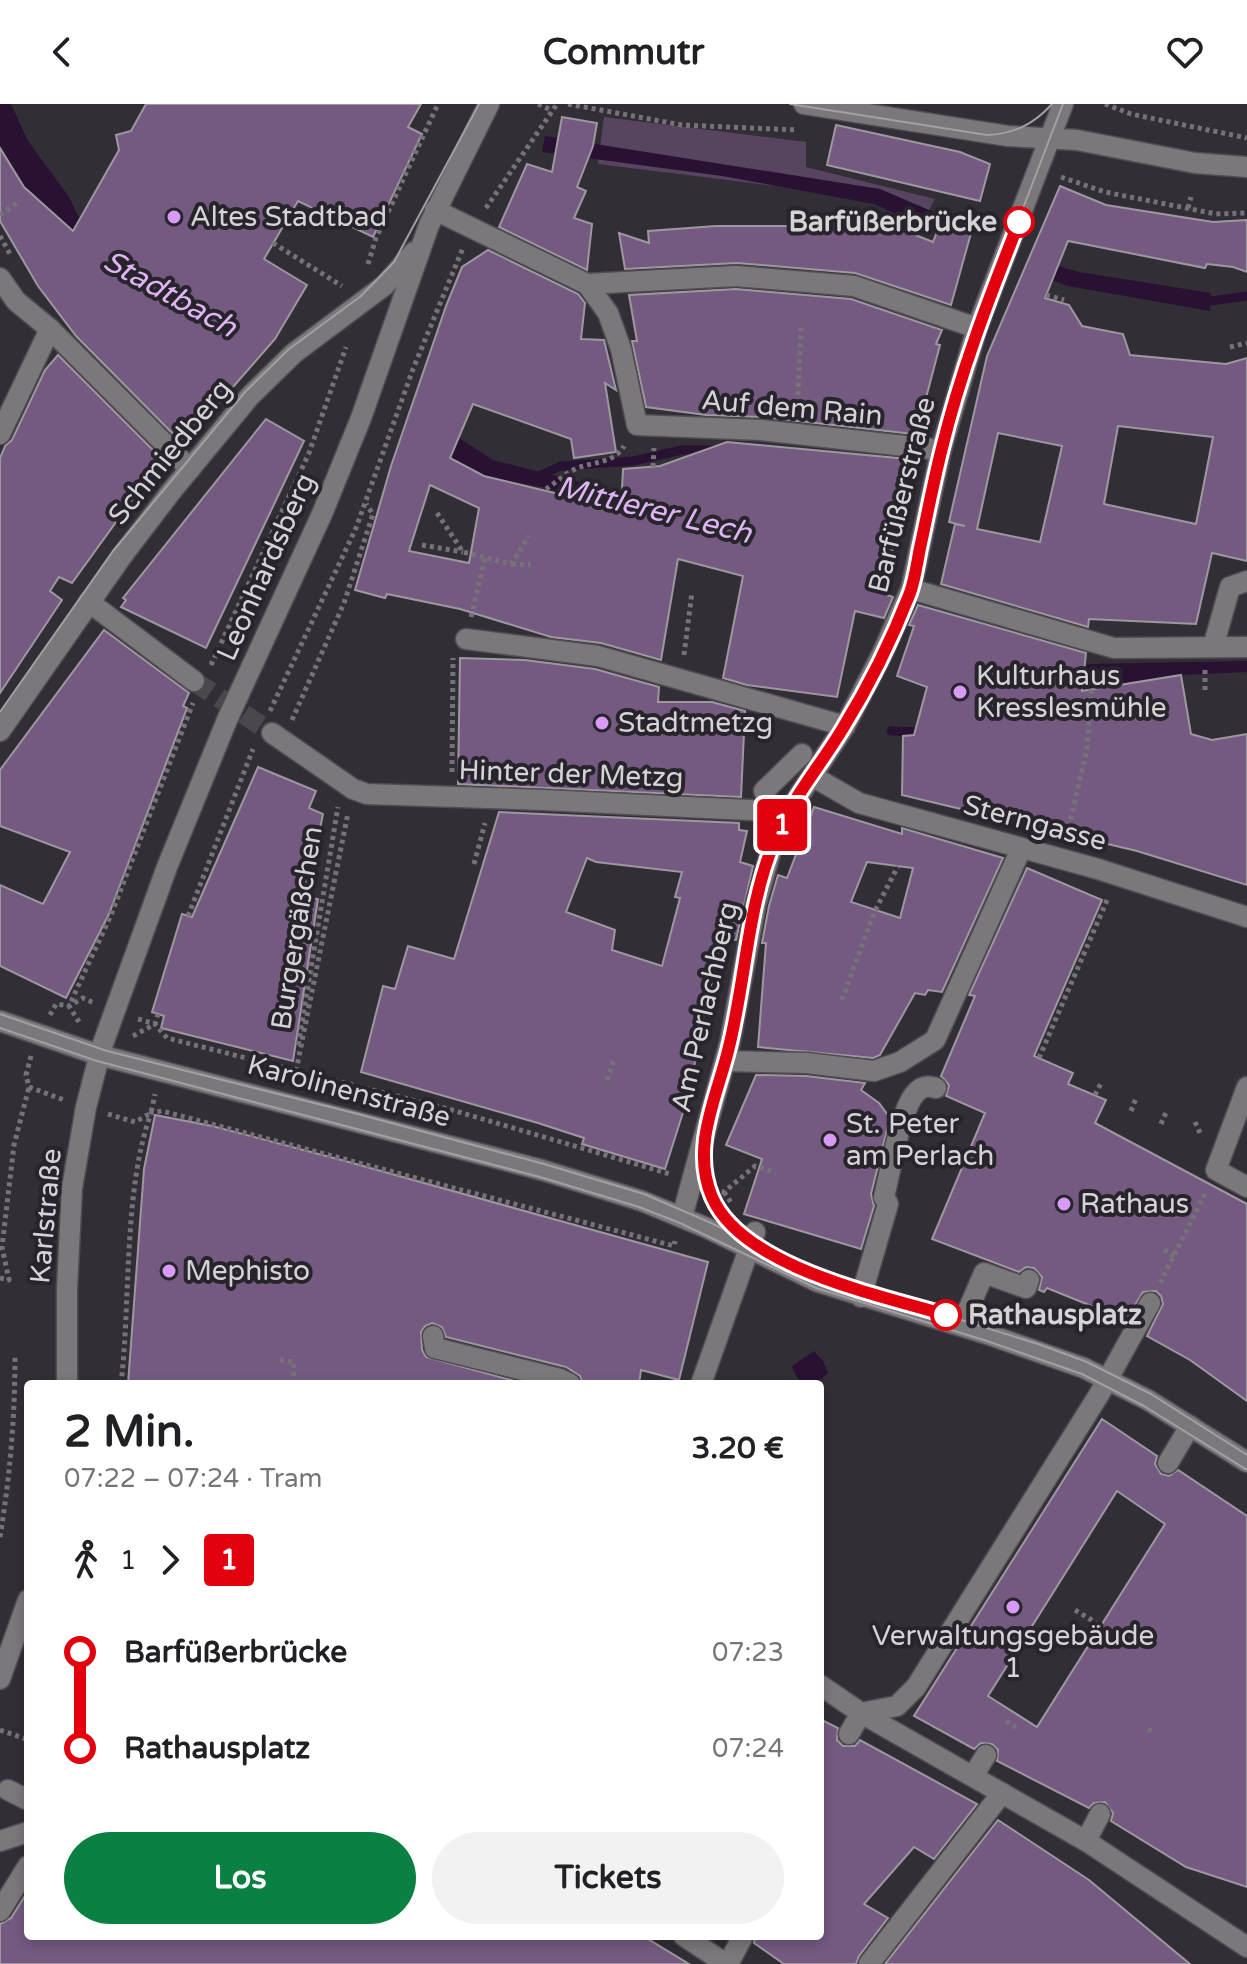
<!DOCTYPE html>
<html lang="de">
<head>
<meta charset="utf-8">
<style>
  :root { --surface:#fff; --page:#f2f2f2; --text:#202124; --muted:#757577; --accent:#0b8043 }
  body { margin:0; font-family:"Varela Round",sans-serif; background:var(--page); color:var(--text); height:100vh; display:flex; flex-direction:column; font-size:30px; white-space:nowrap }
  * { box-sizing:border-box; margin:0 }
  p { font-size:26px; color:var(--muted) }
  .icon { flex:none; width:44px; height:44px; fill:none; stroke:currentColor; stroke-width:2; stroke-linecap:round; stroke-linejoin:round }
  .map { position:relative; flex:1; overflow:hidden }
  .side { position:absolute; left:24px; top:1276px; width:800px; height:560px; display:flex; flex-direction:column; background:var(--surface); border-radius:8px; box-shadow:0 4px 12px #0003 }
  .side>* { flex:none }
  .badge { padding:0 16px; border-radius:6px; font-size:28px; line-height:52px }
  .map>.badge { position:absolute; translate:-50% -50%; box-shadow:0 0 0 4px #fff }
  .legs { display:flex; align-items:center; gap:12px; height:88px; padding:0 40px; font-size:26px }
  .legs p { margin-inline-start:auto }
  .overview { display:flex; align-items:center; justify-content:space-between; height:136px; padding:0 40px }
  h1 { font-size:44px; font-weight:800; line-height:60px }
  .cta { display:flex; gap:16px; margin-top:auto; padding:16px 40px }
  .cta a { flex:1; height:92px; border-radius:48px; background:var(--accent); color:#fff; font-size:32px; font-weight:800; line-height:92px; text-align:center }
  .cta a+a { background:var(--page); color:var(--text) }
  ul { padding:0 40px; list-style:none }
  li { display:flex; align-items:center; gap:28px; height:96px; font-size:30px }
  li i { display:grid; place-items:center; width:12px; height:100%; margin:0 10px; background:currentColor }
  li i::after { content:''; width:20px; height:20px; margin:-10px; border:6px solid; border-radius:50%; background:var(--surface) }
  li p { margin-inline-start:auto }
  li:first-child i { background:linear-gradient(#0000 50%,currentColor 0) }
  li:last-child i { background:linear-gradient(currentColor 50%,#0000 0) }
  header { display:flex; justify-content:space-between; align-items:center; height:104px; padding:0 40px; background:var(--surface); font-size:36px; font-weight:800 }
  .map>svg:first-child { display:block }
  .green { fill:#574560 }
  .water { fill:#281132 }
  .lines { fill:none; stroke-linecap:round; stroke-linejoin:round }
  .stream { stroke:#281132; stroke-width:9 }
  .building { fill:#745a81; stroke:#9d98a0; stroke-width:2; fill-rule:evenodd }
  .minor-tunnel { stroke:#4b474d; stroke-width:20; stroke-dasharray:20 10; stroke-linecap:butt }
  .minor-casing { stroke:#504c52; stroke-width:23 }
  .path { stroke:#767278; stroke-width:5; stroke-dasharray:4 4; stroke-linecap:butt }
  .minor { stroke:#7a787b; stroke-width:20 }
  .tram { stroke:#a3a0a5; stroke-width:2 }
  .line-1-casing { stroke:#fff; stroke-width:18 }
  .line-1 { stroke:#e3000f; stroke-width:12 }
  .poi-dot { fill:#d99af7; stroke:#28242b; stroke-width:3 }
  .stop-1-dot { fill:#fff; stroke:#e3000f; stroke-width:4 }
  .labels { text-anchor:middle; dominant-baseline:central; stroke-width:8; stroke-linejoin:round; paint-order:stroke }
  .poi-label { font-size:28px; fill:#d6d3d7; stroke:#28242b; text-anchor:start }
  .stop-label { font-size:28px; font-weight:bold; fill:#d6d3d7; stroke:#28242b; text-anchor:end }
  .street-label { font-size:28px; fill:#d6d3d7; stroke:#28242b }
  .water-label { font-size:30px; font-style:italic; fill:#deb4f3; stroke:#28242b }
</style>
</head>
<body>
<header><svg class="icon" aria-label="back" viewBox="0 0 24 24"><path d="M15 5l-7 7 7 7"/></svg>Commutr<svg class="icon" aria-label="heart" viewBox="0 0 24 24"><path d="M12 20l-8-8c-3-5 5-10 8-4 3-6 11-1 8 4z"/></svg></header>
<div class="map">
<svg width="1247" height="1860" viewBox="0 0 1247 1860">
  <rect width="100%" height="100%" fill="#322e35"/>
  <!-- green -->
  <polygon class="green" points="604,13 806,38 806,63 935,95 924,116 874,94 598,60"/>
  <!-- water -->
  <g class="water">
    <polygon points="0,0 11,0 28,37 69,93 79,114 119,46 130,190 25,84 0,42"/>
    <polygon points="545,32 880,85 943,112 937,128 874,100 722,72 542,48"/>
    <polygon points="1058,162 1079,168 1211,189 1210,207 1068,182 1052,176"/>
    <polygon points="408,315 459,334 493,356 622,389 657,392 686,402 616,406 609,402 546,384 484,372 440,349"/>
    <polygon points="1247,557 1247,568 1181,571 1098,585 1082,584 1064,564 1090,560"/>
    <polygon points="814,1247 823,1257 828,1269 818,1278 804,1280 797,1274 792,1262"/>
  </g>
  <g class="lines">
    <!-- stream -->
    <g class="stream">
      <polyline points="1199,195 1211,197 1247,192"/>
      <polyline points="534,374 561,362 633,357 682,346 715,346"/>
      <polyline points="891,627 927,628"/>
    </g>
  </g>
  <!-- building -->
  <g class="building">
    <polygon points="146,0 421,0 408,23 422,30 373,133 298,97 264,155 307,181 275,235 183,340 76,232 38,182 0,117 0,44 24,83 73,127 119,46 116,31 131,27"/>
    <polygon points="562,13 597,19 593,42 577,83 586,87 574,114 592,120 587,166 499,123 527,60 552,68"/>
    <polygon points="836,21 960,48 990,60 980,97 827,61"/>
    <path d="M1060,82l46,19 107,17 34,-2v52l-14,-5 -26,-3 -2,4 -137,-27 -23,57 24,7 13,21 41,8 7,21 96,9 21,-6v203l-35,-8 -16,71 -107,-5 -1,8 -147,-43 14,-60 10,2 -16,-4 38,-166zM1118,322l95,11 -17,87 -92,-20zM998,329l64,13 -22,96 -63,-13z"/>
    <polygon points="819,111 877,116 933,138 940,120 973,122 951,201 855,169 737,159 625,165 619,129 649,139 648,127 716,122 819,122"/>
    <path d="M488,146l90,44 7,9 -4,36 23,1 12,50 -11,-7 11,69 -42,6 -3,-19 -98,-35 -23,54 34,18 137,33 2,-40 37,-3 67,-24 181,17 -10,43 4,1 -6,32 -14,58 11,4 -9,21 -29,-7 -18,86 -90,-12 -24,-7 20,-102 -65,-17 -17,101 -60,-17 -50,-6 -91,-28 -73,-15 -2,4 -30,-8 36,-124 55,-160 16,-39zM430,381l49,23 -10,55 -60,-12z"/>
    <polygon points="736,185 851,195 942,226 936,240 940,241 917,328 913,330 762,313 706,311 646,303 632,237 637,237 629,191"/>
    <polygon points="58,251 165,358 145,378 72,479 59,473 50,487 62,496 0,589 0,354 5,342 12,336 45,266"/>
    <polygon points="266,315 304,337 206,544 121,503 126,496 123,494"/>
    <polygon points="918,501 1086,549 1082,587 1181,571 1191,630 1212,636 1247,630 1247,781 1137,747 902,691 903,632 914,631 927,583 897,572 914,522 909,521"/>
    <polygon points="104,526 189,589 183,602 187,604 109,810 66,894 0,862 0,781 43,800 70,748 0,722 0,666"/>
    <polygon points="460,554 525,556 595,565 659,583 658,598 712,598 745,607 741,693 458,680"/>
    <polygon points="258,663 316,687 309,704 323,710 306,793 318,795 293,957 161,924 164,912 152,908 182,810 192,813"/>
    <path d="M814,703l88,27v-6l101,30 -61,134 -14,-2 -3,5 -10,-2 -35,62 -7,3 -115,-11 8,-104h-4l7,-37 9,-31 9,3zM867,758l46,6 -13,50 -49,-16z"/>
    <path d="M499,708l240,11v7l8,1 -7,31 13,4 -17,74 -15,-2 -34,162 -22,69 -83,-25 2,-6 -46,-15 -177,-51 22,-86 12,3 13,-43 46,13zM587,754l9,4 86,10 -7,25 5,1 -18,68 -50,-16 3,-20 -49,-18z"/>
    <polygon points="1027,764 1102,796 1034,952 1073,969 1068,980 1106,996 1095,1019 1247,1100 1247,1297 1190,1256 1147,1232 1163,1200 1161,1192 1156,1187 1143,1188 1126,1216 1047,1184 1044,1188 1039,1186 1042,1173 1034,1164 1026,1163 1019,1168 932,1135 985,1009 946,992 949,981 941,972 975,892 969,891"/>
    <polygon points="756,971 806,972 865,979 861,986 879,999 890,1014 871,1090 874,1102 861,1145 744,1110 762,1055 726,1041"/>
    <polygon points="155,1011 212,1022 345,1057 708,1158 679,1276 641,1266 639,1280 583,1280 580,1272 566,1263 446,1233 442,1223 432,1219 425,1222 421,1228 422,1246 426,1253 526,1280 128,1280 144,1065"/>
    <path d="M1102,1315l55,37 -2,8 6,10 8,2 9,-6 69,46v371l-61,-20 -75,-46 2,-8 -8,-11 -11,1 -5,5 -92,-47 1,-11 -6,-6 -11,-1 -7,6 -60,-33zM1117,1387l48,33 -128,203 -49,-31z"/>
    <polygon points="820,1615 838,1624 837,1636 843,1642 855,1642 860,1636 977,1700 934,1755 914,1743 864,1800 888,1814 859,1852 856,1860 784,1860 754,1839 755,1832 820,1832"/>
    <polygon points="998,1716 1089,1776 1190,1860 885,1860"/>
    <polygon points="28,1787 28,1832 643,1832 689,1860 0,1860 0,1820 11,1814"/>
  </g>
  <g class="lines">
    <!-- minor-tunnel -->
    <polyline class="minor-tunnel" points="194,577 272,629"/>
    <defs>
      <g id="minor">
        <polyline points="804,0 1008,32 1077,36 1195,59 1247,63"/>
        <polyline points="435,106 587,180 608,209 621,245 637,321 761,326 941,346"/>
        <polyline points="0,174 16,197 50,225 190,365"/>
        <polyline points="587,180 736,172 854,182 977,224"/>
        <polyline points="0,330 50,225"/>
        <polyline points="911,485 1114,544 1247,543"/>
        <polyline points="89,498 194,577"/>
        <polyline points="466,535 598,552 845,622"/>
        <polyline points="1213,543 1230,483 1247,477"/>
        <polyline points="0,627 122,452 170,389 250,292 294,249 385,181 414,148"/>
        <polyline points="272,629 353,685 367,690 544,696 788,708"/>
        <polyline points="812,672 859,699 1098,765 1247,813"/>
        <polyline points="764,687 802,650"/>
        <polyline points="0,917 99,951 542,1066 642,1097 707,1124 818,1178 990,1231 1084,1264 1148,1296 1247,1358"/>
        <polyline points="726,957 807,959 874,967 900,958 935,936 1021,745"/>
        <polyline points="1247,983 1216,1066 1247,1083"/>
        <polyline points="682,1113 730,938 756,799 774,736 788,708 845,622 882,550 911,485 941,346 977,224 1063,0"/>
        <path d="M861,1193l27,-93 -4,-7c6,-24 16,-84 30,-102 6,-8 13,-10 22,-7"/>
        <polyline points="966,1211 984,1169 1026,1184 1029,1176"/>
        <polyline points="433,1232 435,1244 560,1275 570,1280"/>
        <polyline points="67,1280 67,1184 72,1084 86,1003 101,945 167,763 227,616 322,410 361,314 429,121 489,0"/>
        <polyline points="701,1280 755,1128"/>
        <polyline points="1168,1359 1190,1322"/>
        <polyline points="0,1575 28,1496"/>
        <polyline points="820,1581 861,1609 1086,1737 1247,1843"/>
        <polyline points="849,1630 861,1609 897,1602 916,1583 1100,1289 1150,1199"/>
        <polyline points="973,1672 986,1651"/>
        <polyline points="8,1686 28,1696"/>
        <polyline points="0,1737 28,1728"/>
        <polyline points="1086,1737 1100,1710"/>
        <polyline points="0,1807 28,1762"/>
        <polyline points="684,1832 726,1860"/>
        <polyline points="728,1860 742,1834"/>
        <polyline points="869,1860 1002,1689"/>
      </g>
    </defs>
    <!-- minor casing -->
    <use href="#minor" class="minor-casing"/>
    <!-- path -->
    <g class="path">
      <polyline points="538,0 551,6"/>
      <polyline points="568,0 682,21 797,26"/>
      <polyline points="1105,0 1131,10 1247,34"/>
      <polyline points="1061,73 1105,88 1216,110 1247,109"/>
      <polyline points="486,104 557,0"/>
      <polyline points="1188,104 1191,93"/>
      <polyline points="0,111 20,97"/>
      <polyline points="0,132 10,150"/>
      <polyline points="273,139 342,182"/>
      <polyline points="368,160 376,134 438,0"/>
      <polyline points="1046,191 1064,196"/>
      <polyline points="1230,243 1247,239"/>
      <polyline points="798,291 801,224"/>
      <polyline points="653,363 654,344"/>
      <path d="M546,385c9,-6 18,-14 27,-19 17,-9 40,-5 51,-24"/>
      <polyline points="437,409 463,448 511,460 529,432"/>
      <polyline points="422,441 463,448"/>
      <polyline points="512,460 531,461"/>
      <polyline points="471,513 485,454"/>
      <polyline points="684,551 692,488"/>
      <polyline points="211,561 309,349 346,243"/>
      <polyline points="1205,566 1205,589"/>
      <polyline points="270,607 356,424 413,265 463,144"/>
      <polyline points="292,616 344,499 373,410 366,400"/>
      <polyline points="452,668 453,554"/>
      <polyline points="1067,731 1087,645 1093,563"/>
      <polyline points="474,760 485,719"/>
      <polyline points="188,812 253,645"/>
      <polyline points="842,896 874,809 898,762"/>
      <polyline points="50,911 56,900 69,902 83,894 94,899"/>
      <polyline points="138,915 155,920 167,934 452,1006 670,1070"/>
      <polyline points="79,918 69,902 111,811 193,599"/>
      <polyline points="133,932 155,920 158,910"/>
      <polyline points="298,941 338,703"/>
      <polyline points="31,952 26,971 29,983 64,996"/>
      <polyline points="1039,954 1108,794"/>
      <polyline points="296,967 348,709"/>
      <polyline points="607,976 614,956"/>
      <polyline points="1095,991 1101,979"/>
      <polyline points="1131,1007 1136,994"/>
      <polyline points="108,1010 135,1018 151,1009 155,990"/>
      <polyline points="1195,1018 1201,1031"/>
      <polyline points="1161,1020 1167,1006"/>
      <polyline points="952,1059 964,1058"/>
      <polyline points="714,1085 724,1088 755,1062 776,1069"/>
      <polyline points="724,1088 732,1100"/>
      <polyline points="1164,1146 1174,1152"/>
      <polyline points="0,1174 9,1176 2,1143 14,1041 29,983"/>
      <polyline points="1160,1179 1206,1088"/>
      <polyline points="280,1256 294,1258 293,1280"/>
      <path d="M121,1280c10,-84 2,-193 30,-271l11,-2 512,135 1,-5"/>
      <path d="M0,1433c10,-61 15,-120 15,-182"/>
      <polyline points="1075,1506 1100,1521"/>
      <polyline points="1006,1617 1017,1624"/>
      <polyline points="1148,1625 1155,1629"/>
      <polyline points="0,1626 26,1635"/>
    </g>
    <!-- minor -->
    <use href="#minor" class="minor"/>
    <!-- tram -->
    <g class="tram">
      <path d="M790,0l197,31c27,-1 47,-11 65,-31"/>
      <polyline points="0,608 113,447 245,288 289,245 361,192 394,158 479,0"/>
      <polyline points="0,910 107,947 354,1009 544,1060 644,1090 709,1118 820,1172 1038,1240 1087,1258 1151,1290 1247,1351"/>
      <polyline points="0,924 97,957 540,1073 639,1103 680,1119 816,1184 987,1237 1082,1270 1144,1302 1247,1366"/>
      <polyline points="736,1127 713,1095 705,1071 703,1047 708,1018 730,938 756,799 765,766 774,736 788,708 845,622 882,550 911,485 941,346 977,224 1063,0"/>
    </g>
  </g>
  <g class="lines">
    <defs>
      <path id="line-1" d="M946,1211c-67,-20 -204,-48 -234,-118 -21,-49 4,-98 16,-146 18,-70 19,-145 47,-211 16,-41 46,-75 68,-112 26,-42 49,-89 67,-135 5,-14 7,-30 10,-45 7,-32 13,-64 21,-96 19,-79 48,-154 78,-230"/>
    </defs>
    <!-- line-1 casing -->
    <use href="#line-1" class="line-1-casing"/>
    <!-- line-1 -->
    <use href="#line-1" class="line-1"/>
  </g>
  <!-- markers -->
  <g class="poi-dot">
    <circle cx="174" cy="113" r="8"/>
    <circle cx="960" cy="588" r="8"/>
    <circle cx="602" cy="619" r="8"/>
    <circle cx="830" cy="1036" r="8"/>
    <circle cx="1064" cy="1100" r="8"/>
    <circle cx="169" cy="1167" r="8"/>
    <circle cx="1013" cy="1503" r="8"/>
  </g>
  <g class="stop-1-dot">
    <circle cx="1019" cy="118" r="14"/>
    <circle cx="946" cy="1211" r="14"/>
  </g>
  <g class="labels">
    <!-- poi labels -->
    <g class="poi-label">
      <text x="190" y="113">Altes Stadtbad</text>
      <text x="976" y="572">Kulturhaus<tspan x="976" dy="32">Kresslesmühle</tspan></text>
      <text x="618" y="619">Stadtmetzg</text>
      <text x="846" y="1020">St. Peter<tspan x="846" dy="32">am Perlach</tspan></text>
      <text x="1080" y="1100">Rathaus</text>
      <text x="185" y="1167">Mephisto</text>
      <text x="1013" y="1532" text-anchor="middle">Verwaltungsgebäude<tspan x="1013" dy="32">1</tspan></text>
    </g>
    <!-- stop labels -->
    <g class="stop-label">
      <text x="997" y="118">Barfüßerbrücke</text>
      <text x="968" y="1211" text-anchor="start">Rathausplatz</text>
    </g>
    <!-- street labels -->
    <g class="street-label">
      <text transform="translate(792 304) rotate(5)">Auf dem Rain</text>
      <text transform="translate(170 348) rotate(-51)">Schmiedberg</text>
      <text transform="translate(902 391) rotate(-76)">Barfüßerstraße</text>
      <text transform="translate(266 463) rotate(-66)">Leonhardsberg</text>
      <text transform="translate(571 670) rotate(2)">Hinter der Metzg</text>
      <text transform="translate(1035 719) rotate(15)">Sterngasse</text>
      <text transform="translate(297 824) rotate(-81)">Burgergäßchen</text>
      <text transform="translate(705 903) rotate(-77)">Am Perlachberg</text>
      <text transform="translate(349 987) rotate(15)">Karolinenstraße</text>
      <text transform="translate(46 1112) rotate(-85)">Karlstraße</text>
    </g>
    <!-- water labels -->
    <g class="water-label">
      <text transform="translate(170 190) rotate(29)">Stadtbach</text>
      <text transform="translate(654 406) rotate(14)">Mittlerer Lech</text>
    </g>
  </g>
</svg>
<b class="badge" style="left:782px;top:721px;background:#e3000f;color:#fff">1</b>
<section class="side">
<div class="overview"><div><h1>2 Min.</h1><p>07:22 – 07:24 · Tram</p></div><b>3.20 €</b></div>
<div class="legs"><svg class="icon" aria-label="walk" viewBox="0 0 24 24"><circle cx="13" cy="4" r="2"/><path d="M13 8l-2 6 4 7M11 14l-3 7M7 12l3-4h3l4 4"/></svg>1<svg class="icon" aria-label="forward" viewBox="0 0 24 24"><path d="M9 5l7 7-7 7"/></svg><b class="badge" style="background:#e3000f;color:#fff">1</b></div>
<ul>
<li><i style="color:#e3000f"></i><b>Barfüßerbrücke</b><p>07:23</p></li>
<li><i style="color:#e3000f"></i><b>Rathausplatz</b><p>07:24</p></li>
</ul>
<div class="cta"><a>Los</a><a>Tickets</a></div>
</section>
</div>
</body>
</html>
